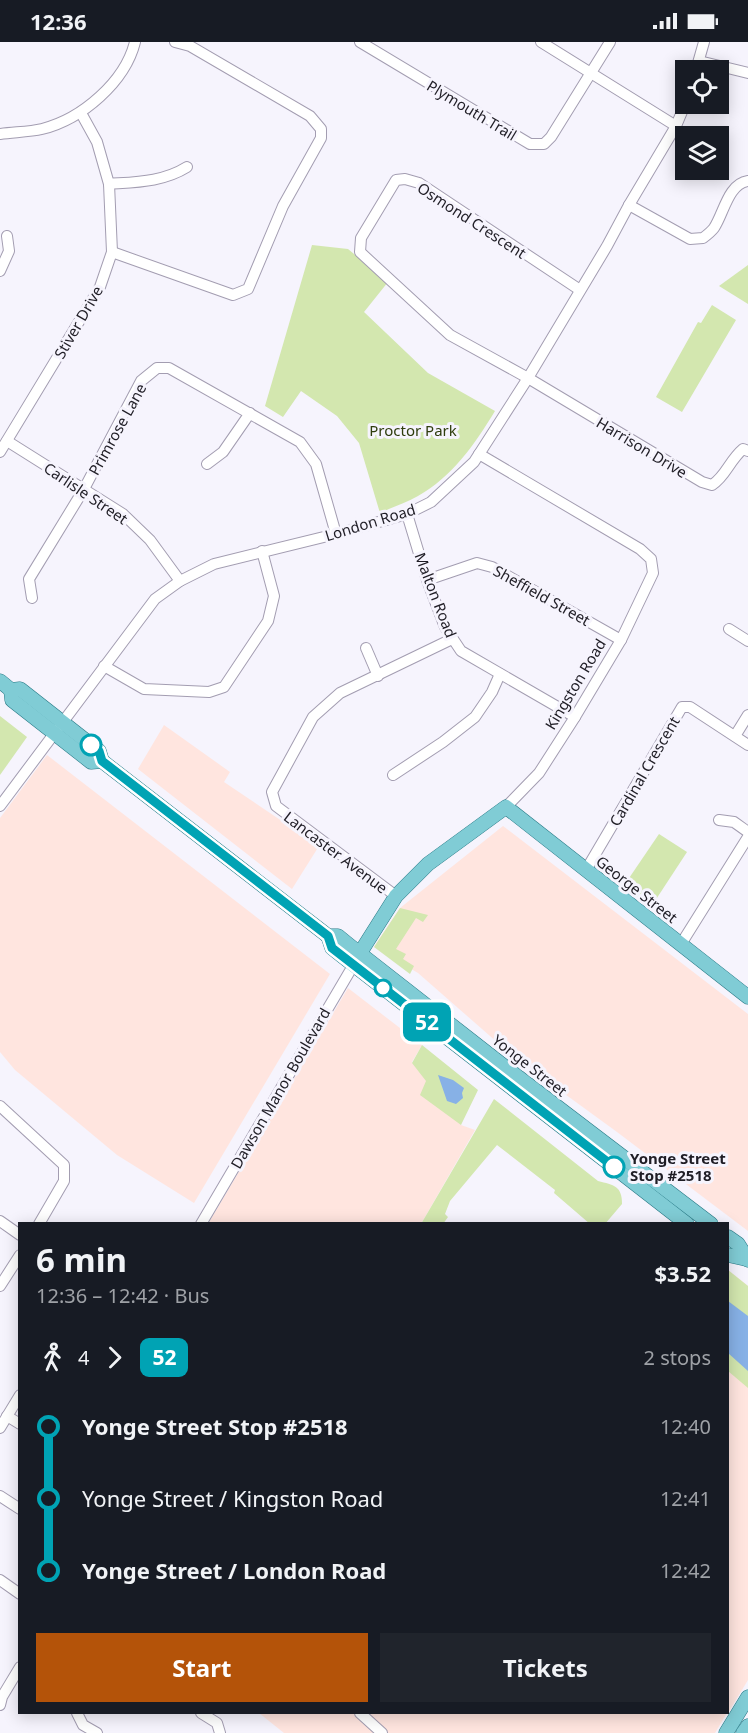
<!DOCTYPE html>
<html lang="en">
<head>
<meta charset="utf-8">
<style>
  :root { --surface:#171b24; --page:#20242c; --text:#f1f3f6; --muted:#9ea1a6; --accent:#b45309 }
  body { margin:0; font-family:"Noto Sans",sans-serif; background:var(--page); color:var(--text); height:100vh; display:flex; flex-direction:column; font-size:22px; white-space:nowrap }
  * { box-sizing:border-box; margin:0 }
  p { font-size:20px; color:var(--muted) }
  .icon { flex:none; width:33px; height:33px; fill:none; stroke:currentColor; stroke-width:2; stroke-linecap:round; stroke-linejoin:round }
  .map { position:relative; flex:1; overflow:hidden }
  .details { position:absolute; left:18px; top:1180px; width:711px; height:492px; display:flex; flex-direction:column; background:var(--surface); border-radius:0px; box-shadow:0 3px 15px #0003 }
  .details>* { flex:none }
  .badge { padding:0 12px; border-radius:9px; font-size:21px; line-height:39px }
  .controls { position:absolute; left:675px; top:18px; display:grid; gap:12px }
  .controls a { display:grid; place-items:center; width:54px; height:54px; border-radius:0px; background:var(--surface); box-shadow:0 3px 15px #0003; font-size:30px }
  .map>.badge { position:absolute; translate:-50% -50%; box-shadow:0 0 0 3px #fff }
  .legs { display:flex; align-items:center; gap:9px; height:66px; padding:0 18px; font-size:20px }
  .legs p { margin-inline-start:auto }
  .overview { display:flex; align-items:center; justify-content:space-between; height:102px; padding:0 18px }
  h1 { font-size:33px; font-weight:700; line-height:45px }
  .cta { display:flex; gap:12px; margin-top:auto; padding:12px 18px }
  .cta a { flex:1; height:69px; border-radius:0px; background:var(--accent); color:#fff; font-size:24px; font-weight:700; line-height:69px; text-align:center }
  .cta a+a { background:var(--page); color:var(--text) }
  ul { padding:0 18px; list-style:none }
  li { display:flex; align-items:center; gap:21px; height:72px; font-size:22px }
  li i { display:grid; place-items:center; width:9px; height:100%; margin:0 8px; background:currentColor }
  li i::after { content:''; width:15px; height:15px; margin:-8px; border:4px solid; border-radius:50%; background:var(--surface) }
  li p { margin-inline-start:auto }
  li:first-child i { background:linear-gradient(#0000 50%,currentColor 0) }
  li:last-child i { background:linear-gradient(currentColor 50%,#0000 0) }
  .status { display:flex; justify-content:space-between; align-items:center; height:42px; padding:0 30px; background:var(--surface); direction:ltr }
  .status svg { height:16px; fill:currentColor }
  .map>svg:first-child { display:block }
  .commercial { fill:#ffe5df }
  .green { fill:#d3e7af }
  .water { fill:#87b1e6 }
  .lines { fill:none; stroke-linecap:round; stroke-linejoin:round }
  .minor-casing { stroke:#a39db1; stroke-width:12 }
  .major-casing { stroke:#277985; stroke-width:15 }
  .minor { stroke:#fff; stroke-width:10 }
  .major { stroke:#80ccd5; stroke-width:14 }
  .line-1-casing { stroke:#fff; stroke-width:14 }
  .line-1 { stroke:#00a3b4; stroke-width:9 }
  .stop-1-dot { fill:#fff; stroke:#00a3b4; stroke-width:3 }
  .labels { text-anchor:middle; dominant-baseline:central; stroke-width:6; stroke-linejoin:round; paint-order:stroke }
  .street-label { font-size:15px; fill:#1f1d25; stroke:#f6f4fd }
  .park-label { font-size:15px; fill:#2f3d0d; stroke:#f6f4fd }
  .stop-label { font-size:15px; font-weight:bold; fill:#1f1d25; stroke:#f6f4fd; text-anchor:start }
</style>
</head>
<body>
<div class="status"><b>12:36</b><svg viewBox="0 0 49 12"><path d="M0 12V9h3v3zM5 12V6h3v6zM10 12V3h3v9zM15 12V0h3v12zM26 1h20v11H26zM47 4h2v5h-2z"/></svg></div>
<div class="map">
<svg width="748" height="1691" viewBox="0 0 748 1691">
  <rect width="100%" height="100%" fill="#f6f4fd"/>
  <!-- commercial -->
  <g class="commercial">
    <polygon points="164,683 230,730 224,740 319,804 292,847 138,727"/>
    <polygon points="47,713 330,932 194,1161 117,1113 15,1028 0,1010 0,776"/>
    <polygon points="503,784 748,972 748,1189 617,1090 514,1015 418,931 374,905 400,866"/>
    <polygon points="348,946 422,1003 412,1020 461,1083 475,1088 421,1182 208,1182"/>
    <polygon points="728,1228 748,1244 748,1638 728,1671"/>
    <polygon points="259,1671 727,1671 715,1691 284,1691"/>
  </g>
  <!-- green -->
  <g class="green">
    <path d="M312,203l36,4 40,33 -24,30 64,61 67,38c-20,33 -43,66 -77,85 -12,7 -26,11 -38,17l-21,-70 -22,-27 -36,-25 -18,26 -18,-11z"/>
    <polygon points="748,223 748,262 719,244"/>
    <polygon points="712,263 736,278 682,370 656,355 698,280 701,281"/>
    <polygon points="0,674 27,695 0,733"/>
    <polygon points="659,792 687,810 651,865 623,845"/>
    <polygon points="400,866 428,873 423,880 416,876 396,907 406,912 403,917 414,924 410,932 374,905"/>
    <polygon points="422,1003 478,1048 461,1083 420,1053 426,1039 412,1021"/>
    <path d="M494,1057l104,82c16,4 24,5 24,23l-17,20h-15l-36,-31 1,-3 -58,-45 -47,56 -5,13 3,3 -5,7h-22z"/>
    <polygon points="728,1228 748,1244 748,1346 728,1329"/>
  </g>
  <!-- water -->
  <g class="water">
    <polygon points="438,1033 453,1038 464,1046 462,1051 463,1056 456,1062 447,1059"/>
    <polygon points="728,1259 748,1274 748,1329 728,1311"/>
  </g>
  <g class="lines">
    <defs>
      <g id="minor">
        <polyline points="360,0 530,102 544,102 551,95 610,0"/>
        <polyline points="541,0 676,84"/>
        <polyline points="699,19 748,31"/>
        <polyline points="696,28 704,0"/>
        <path d="M0,92c14,-2 29,-2 42,-5 40,-10 83,-47 93,-87"/>
        <path d="M109,142c27,-2 54,-2 78,-17"/>
        <path d="M629,163l61,34 13,-1c4,-3 8,-6 11,-10 10,-15 14,-44 34,-47"/>
        <polyline points="112,210 233,253 248,247 283,164 321,96 321,87 310,74 190,4 175,0"/>
        <polyline points="0,229 9,209 7,194"/>
        <path d="M580,248l-161,-107 -14,-4 -9,1 -35,58 -1,14 90,83 78,43 174,104 10,3c14,-9 17,-24 31,-36l5,2"/>
        <polyline points="7,399 123,472 150,498 180,539"/>
        <polyline points="0,410 100,245 112,210 109,142 97,100 81,71"/>
        <polyline points="479,412 640,507 651,517 653,531 621,598 575,675 539,731 506,765"/>
        <polyline points="207,422 223,410 250,371"/>
        <polyline points="407,472 427,538 445,585 461,609 575,675"/>
        <polyline points="427,538 477,521 492,525 621,598"/>
        <polyline points="32,556 29,537 84,447 141,339 157,326 169,326 300,400 316,422 336,492"/>
        <polyline points="729,587 748,599"/>
        <polyline points="366,606 378,634"/>
        <polyline points="104,624 144,647 209,650 224,645 268,579 274,554 262,509"/>
        <polyline points="735,694 748,673"/>
        <polyline points="393,733 443,700 475,675 492,650 500,632"/>
        <polyline points="0,764 155,557 180,539 214,522 336,492 407,472 431,460 474,420 528,336 607,204 629,163 676,84 686,60"/>
        <polyline points="719,778 734,780 748,790"/>
        <polyline points="586,828 682,665 690,665 748,703"/>
        <polyline points="396,854 276,764 272,750 313,675 340,651 452,597"/>
        <polyline points="681,902 748,795"/>
        <polyline points="0,1064 64,1123 64,1139 39,1182"/>
        <polyline points="0,1179 20,1193"/>
        <polyline points="201,1182 357,917"/>
        <polyline points="0,1244 20,1213"/>
        <polyline points="7,1374 20,1382"/>
        <polyline points="0,1386 20,1353"/>
        <polyline points="0,1454 20,1467"/>
        <polyline points="0,1538 20,1552"/>
        <polyline points="0,1663 2,1655 20,1625"/>
        <polyline points="77,1671 83,1683 97,1691"/>
        <polyline points="201,1671 217,1681 220,1691"/>
        <polyline points="360,1671 382,1691"/>
      </g>
      <g id="major">
        <polyline points="0,639 11,648 20,647 99,709 102,719 328,894 338,894 349,903 505,1025 711,1182"/>
        <polyline points="11,648 12,658 91,720 102,719"/>
        <polyline points="328,894 332,906 342,914 687,1182"/>
        <polyline points="360,911 396,854 428,822 506,765 748,955"/>
        <polyline points="728,1195 738,1202 748,1218"/>
        <polyline points="728,1213 746,1217"/>
        <polyline points="726,1691 748,1655"/>
        <polyline points="743,1691 748,1684"/>
      </g>
    </defs>
    <!-- minor casing -->
    <use href="#minor" class="minor-casing"/>
    <!-- major casing -->
    <use href="#major" class="major-casing"/>
    <!-- minor -->
    <use href="#minor" class="minor"/>
    <!-- major -->
    <use href="#major" class="major"/>
  </g>
  <g class="lines">
    <defs>
      <polyline id="line-1" points="91,703 99,709 102,719 328,894 332,906 614,1125"/>
    </defs>
    <!-- line-1 casing -->
    <use href="#line-1" class="line-1-casing"/>
    <!-- line-1 -->
    <use href="#line-1" class="line-1"/>
  </g>
  <!-- markers -->
  <g class="stop-1-dot">
    <circle cx="91" cy="703" r="10"/>
    <circle cx="383" cy="946" r="8"/>
    <circle cx="614" cy="1125" r="10"/>
  </g>
  <g class="labels">
    <!-- street labels -->
    <g class="street-label">
      <text transform="translate(472 68) rotate(31)">Plymouth Trail</text>
      <text transform="translate(472 178) rotate(33)">Osmond Crescent</text>
      <text transform="translate(78 280) rotate(-60)">Stiver Drive</text>
      <text transform="translate(117 387) rotate(-61)">Primrose Lane</text>
      <text transform="translate(642 405) rotate(31)">Harrison Drive</text>
      <text transform="translate(86 451) rotate(34)">Carlisle Street</text>
      <text transform="translate(370 480) rotate(-17)">London Road</text>
      <text transform="translate(436 553) rotate(69)">Malton Road</text>
      <text transform="translate(542 553) rotate(29)">Sheffield Street</text>
      <text transform="translate(575 642) rotate(-59)">Kingston Road</text>
      <text transform="translate(644 729) rotate(-60)">Cardinal Crescent</text>
      <text transform="translate(336 810) rotate(37)">Lancaster Avenue</text>
      <text transform="translate(637 847) rotate(38)">George Street</text>
      <text transform="translate(530 1023) rotate(38)">Yonge Street</text>
      <text transform="translate(280 1046) rotate(-60)">Dawson Manor Boulevard</text>
    </g>
    <!-- park labels -->
    <g class="park-label">
      <text x="413" y="388">Proctor Park</text>
    </g>
    <!-- stop labels -->
    <g class="stop-label">
      <text x="630" y="1116">Yonge Street<tspan x="630" dy="17">Stop #2518</tspan></text>
    </g>
  </g>
</svg>
<div class="controls">
<a><svg class="icon" aria-label="locate" viewBox="0 0 24 24"><circle cx="12" cy="12" r="6"/><path d="M12 2v4M12 18v4M2 12h4M18 12h4"/></svg></a>
<a><svg class="icon" aria-label="layers" viewBox="0 0 24 24"><path d="M12 4l9 5-9 5-9-5zM3 14l9 5 9-5"/></svg></a>
</div>
<b class="badge" style="left:427px;top:980px;background:#00a3b4;color:#fff">52</b>
<section class="details">
<div class="overview"><div><h1>6 min</h1><p>12:36 – 12:42 · Bus</p></div><b>$3.52</b></div>
<div class="legs"><svg class="icon" aria-label="walk" viewBox="0 0 24 24"><circle cx="13" cy="4" r="2"/><path d="M13 8l-2 6 4 7M11 14l-3 7M7 12l3-4h3l4 4"/></svg>4<svg class="icon" aria-label="forward" viewBox="0 0 24 24"><path d="M9 5l7 7-7 7"/></svg><b class="badge" style="background:#00a3b4;color:#fff">52</b><p>2 stops</p></div>
<ul>
<li><i style="color:#00a3b4"></i><b>Yonge Street Stop #2518</b><p>12:40</p></li>
<li><i style="color:#00a3b4"></i><span>Yonge Street / Kingston Road</span><p>12:41</p></li>
<li><i style="color:#00a3b4"></i><b>Yonge Street / London Road</b><p>12:42</p></li>
</ul>
<div class="cta"><a>Start</a><a>Tickets</a></div>
</section>
</div>
</body>
</html>
